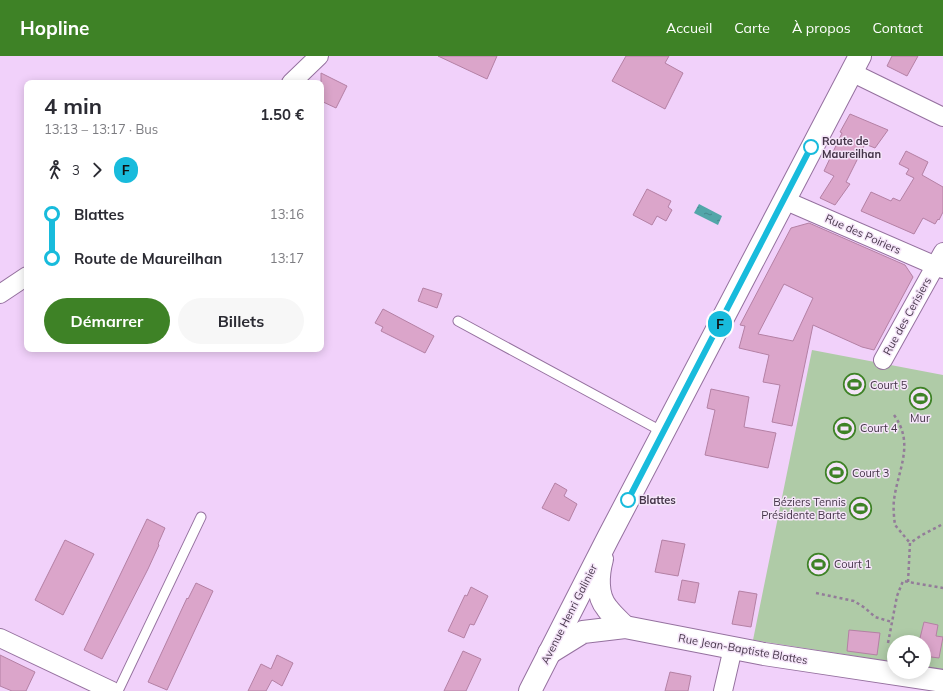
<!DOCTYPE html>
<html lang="fr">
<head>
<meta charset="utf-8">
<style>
  :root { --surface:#fff; --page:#f7f7f7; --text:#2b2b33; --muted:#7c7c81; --accent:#3e8226 }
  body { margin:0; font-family:Mulish,sans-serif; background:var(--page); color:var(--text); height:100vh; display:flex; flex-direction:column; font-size:15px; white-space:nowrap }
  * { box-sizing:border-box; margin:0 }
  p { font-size:13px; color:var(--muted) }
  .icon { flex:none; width:22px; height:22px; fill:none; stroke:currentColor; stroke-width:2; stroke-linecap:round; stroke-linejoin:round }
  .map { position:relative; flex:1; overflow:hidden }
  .sheet { position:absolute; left:24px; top:24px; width:300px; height:272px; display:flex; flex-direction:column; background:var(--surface); border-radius:8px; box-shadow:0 2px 10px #0003 }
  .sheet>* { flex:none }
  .badge { padding:0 8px; border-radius:13px; font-size:14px; line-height:26px }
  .buttons { position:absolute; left:887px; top:579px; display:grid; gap:8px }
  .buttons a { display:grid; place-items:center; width:44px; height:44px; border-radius:50%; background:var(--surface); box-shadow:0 2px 10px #0003; font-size:20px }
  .map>.badge { position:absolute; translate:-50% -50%; box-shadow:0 0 0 2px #fff }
  .legs { display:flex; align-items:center; gap:6px; height:44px; padding:0 20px; font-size:13px }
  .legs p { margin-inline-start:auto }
  .head { display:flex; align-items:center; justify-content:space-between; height:68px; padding:0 20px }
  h1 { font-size:22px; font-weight:700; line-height:30px }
  .action { display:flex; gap:8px; margin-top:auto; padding:8px 20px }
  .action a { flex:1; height:46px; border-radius:24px; background:var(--accent); color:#fff; font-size:16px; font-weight:700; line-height:46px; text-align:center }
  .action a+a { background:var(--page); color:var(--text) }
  ul { padding:0 20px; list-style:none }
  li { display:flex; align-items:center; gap:14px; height:44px; font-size:15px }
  li i { display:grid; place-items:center; width:6px; height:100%; margin:0 5px; background:currentColor }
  li i::after { content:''; width:10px; height:10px; margin:-5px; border:3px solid; border-radius:50%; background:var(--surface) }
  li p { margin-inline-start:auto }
  li:first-child i { background:linear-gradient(#0000 50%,currentColor 0) }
  li:last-child i { background:linear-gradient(currentColor 50%,#0000 0) }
  header { display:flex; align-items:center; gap:24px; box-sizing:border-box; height:56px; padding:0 20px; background:var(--accent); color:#fff }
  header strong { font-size:19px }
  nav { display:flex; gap:22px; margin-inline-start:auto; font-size:14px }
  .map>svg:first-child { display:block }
  .grass { fill:#afcba7 }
  .water { fill:url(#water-ripples) }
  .building { fill:#dba5ca; stroke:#b480a4; fill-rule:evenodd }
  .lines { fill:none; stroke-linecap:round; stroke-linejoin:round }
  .lane-casing { stroke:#95719f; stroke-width:11 }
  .street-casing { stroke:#95719f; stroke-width:20 }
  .primary-casing { stroke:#95719f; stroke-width:24 }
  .path { stroke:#937c99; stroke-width:2.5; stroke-dasharray:3 3; stroke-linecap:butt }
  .lane { stroke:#fff; stroke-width:9 }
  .street { stroke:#fff; stroke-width:18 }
  .primary { stroke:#fff; stroke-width:22 }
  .line-1-casing { stroke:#fff; stroke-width:9 }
  .line-1 { stroke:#18bbdc; stroke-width:6 }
  .stop-1-dot { fill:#fff; stroke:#18bbdc; stroke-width:2 }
  .labels { text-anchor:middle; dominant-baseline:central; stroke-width:3; stroke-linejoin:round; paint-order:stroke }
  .stop-label { font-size:11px; font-weight:bold; fill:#453549; stroke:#f5e5f9; text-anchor:start }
  .street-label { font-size:11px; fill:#453549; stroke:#f5e5f9 }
  .poi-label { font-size:11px; fill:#453549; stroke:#f5e5f9; text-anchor:start }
</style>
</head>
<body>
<header>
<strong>Hopline</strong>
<nav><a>Accueil</a><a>Carte</a><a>À propos</a><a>Contact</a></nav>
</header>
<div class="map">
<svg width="943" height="635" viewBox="0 0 943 635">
  <defs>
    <pattern id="water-ripples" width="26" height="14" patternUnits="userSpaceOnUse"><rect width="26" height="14" fill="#52a6a9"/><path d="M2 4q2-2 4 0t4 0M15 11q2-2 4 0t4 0" fill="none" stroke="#46888c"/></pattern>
  </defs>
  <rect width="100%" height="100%" fill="#f1d1fa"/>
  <!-- grass -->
  <polygon class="grass" points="812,294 943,319 943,613 924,611 924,586 894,586 894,606 753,584"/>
  <!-- water -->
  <polygon class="water" points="699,148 722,160 718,169 694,157"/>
  <!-- building -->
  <g class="building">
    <polygon points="438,0 497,0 487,23"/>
    <polygon points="626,0 669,0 665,7 683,17 665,53 612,25"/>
    <polygon points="892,0 918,0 907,20 887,10"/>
    <polygon points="321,17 347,30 336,52 321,45"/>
    <polygon points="850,58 888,74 875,92 865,88 846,126 850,128 835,149 820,142 834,120 824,115 842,77 840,76"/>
    <polygon points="906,95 928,106 922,119 943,131 943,156 939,164 938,163 935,168 923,162 914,178 861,155 871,136 891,145 893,142 900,145 914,122 906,118 909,113 899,108"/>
    <polygon points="647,133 671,145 668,151 672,154 666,165 657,160 652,169 633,159"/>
    <path d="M809,167l96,42 8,12 -39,73 -12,-3 -49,-22 -21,101 -20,-4 8,-37 -17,-3 6,-27 -30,-7 6,-22 -5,-1 51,-97zM784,228l29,14 -20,43 -35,-7z"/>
    <polygon points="423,232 442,238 437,252 418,245"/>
    <polygon points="383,253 434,280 425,297 381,275 383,271 375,267"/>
    <polygon points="711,333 749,341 744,371 776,377 768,412 705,399 715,354 707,352"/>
    <polygon points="555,427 567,434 564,440 577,448 569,465 542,452"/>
    <polygon points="147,463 165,472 158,488 159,489 148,513 102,603 84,594"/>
    <polygon points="65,484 94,498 63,559 35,544"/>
    <polygon points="662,484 685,488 678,520 655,516"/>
    <polygon points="682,524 699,527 695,547 678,544"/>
    <polygon points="196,527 213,535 167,634 148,626 187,542 188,543"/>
    <polygon points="471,531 488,540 474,569 470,568 464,582 448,575 465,539 467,540"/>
    <polygon points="739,535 757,538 751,571 732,568"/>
    <polygon points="924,566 938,569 936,580 943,581 939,602 924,600 924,586 919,586"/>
    <polygon points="849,574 880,577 877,599 847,595"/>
    <polygon points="463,595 481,603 466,635 444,635"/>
    <polygon points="0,599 35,616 26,635 12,635 0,630"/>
    <polygon points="277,599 293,607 282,630 272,624 266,635 248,635 261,608 271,613"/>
    <polygon points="670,616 691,620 688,635 665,635"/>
  </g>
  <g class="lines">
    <defs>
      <g id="lane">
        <polyline points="458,265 663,376"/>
        <polyline points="118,635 201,461"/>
      </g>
      <g id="street">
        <polyline points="851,16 943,61"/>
        <polyline points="291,27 319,0"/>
        <polyline points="784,144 943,213"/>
        <polyline points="0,238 27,220"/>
        <polyline points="883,304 943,196"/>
        <polyline points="0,582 112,635"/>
        <polyline points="723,635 733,592"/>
      </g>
      <g id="primary">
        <path d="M602,503c-4,15 -6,36 5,49 5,7 12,13 18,19"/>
        <polyline points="549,597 583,576 625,571 764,598 943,625"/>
        <polyline points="530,635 608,482 860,0"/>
      </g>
    </defs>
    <!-- lane casing -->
    <use href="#lane" class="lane-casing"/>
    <!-- street casing -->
    <use href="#street" class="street-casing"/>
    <!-- primary casing -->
    <use href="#primary" class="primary-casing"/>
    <!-- path -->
    <g class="path">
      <path d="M894,359c21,29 4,54 0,85 -1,8 0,17 1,25l15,18"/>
      <polyline points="908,526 910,487 922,479 943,468"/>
      <polyline points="816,537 854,545 865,552 875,561 892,566"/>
      <polyline points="888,587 897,540 903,525 943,532"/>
    </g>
    <!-- lane -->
    <use href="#lane" class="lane"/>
    <!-- street -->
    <use href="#street" class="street"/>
    <!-- primary -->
    <use href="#primary" class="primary"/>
  </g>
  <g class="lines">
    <defs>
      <polyline id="line-1" points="628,444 811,91"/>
    </defs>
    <!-- line-1 casing -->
    <use href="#line-1" class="line-1-casing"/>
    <!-- line-1 -->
    <use href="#line-1" class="line-1"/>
  </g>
  <!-- icons -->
  <defs>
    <symbol id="stadium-ring" viewBox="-11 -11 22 22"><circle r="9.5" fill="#f5e5f9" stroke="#3e8226" stroke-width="1.5"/><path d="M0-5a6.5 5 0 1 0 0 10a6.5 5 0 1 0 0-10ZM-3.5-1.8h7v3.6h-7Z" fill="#3e8226"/></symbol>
  </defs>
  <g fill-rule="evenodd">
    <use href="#stadium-ring" x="842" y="316" width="25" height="25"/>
    <use href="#stadium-ring" x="908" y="330" width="25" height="25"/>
    <use href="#stadium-ring" x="832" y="360" width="25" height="25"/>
    <use href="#stadium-ring" x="824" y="404" width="25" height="25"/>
    <use href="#stadium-ring" x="848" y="440" width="25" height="25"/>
    <use href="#stadium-ring" x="806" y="496" width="25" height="25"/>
  </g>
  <!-- markers -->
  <g class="stop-1-dot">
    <circle cx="811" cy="91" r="7"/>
    <circle cx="628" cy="444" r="7"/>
  </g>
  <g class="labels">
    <!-- stop labels -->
    <g class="stop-label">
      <text x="822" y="85">Route de<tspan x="822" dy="13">Maureilhan</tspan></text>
      <text x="639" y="444">Blattes</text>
    </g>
    <!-- street labels -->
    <g class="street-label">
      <text transform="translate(863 178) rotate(24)">Rue des Poiriers</text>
      <text transform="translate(907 260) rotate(-61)">Rue des Cerisiers</text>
      <text transform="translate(569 558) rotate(-63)">Avenue Henri Galinier</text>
      <text transform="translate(743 593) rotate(10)">Rue Jean-Baptiste Blattes</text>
    </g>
    <!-- poi labels -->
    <g class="poi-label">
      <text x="870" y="329">Court 5</text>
      <text x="920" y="362" text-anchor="middle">Mur</text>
      <text x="860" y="372">Court 4</text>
      <text x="852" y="417">Court 3</text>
      <text x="846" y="446" text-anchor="end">Béziers Tennis<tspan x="846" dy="13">Présidente Barte</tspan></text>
      <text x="834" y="508">Court 1</text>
    </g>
  </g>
</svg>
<div class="buttons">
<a><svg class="icon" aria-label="locate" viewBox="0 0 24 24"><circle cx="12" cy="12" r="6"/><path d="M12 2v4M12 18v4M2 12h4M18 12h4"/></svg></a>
</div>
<b class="badge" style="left:720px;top:268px;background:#18bbdc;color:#111">F</b>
<section class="sheet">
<div class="head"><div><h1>4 min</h1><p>13:13 – 13:17 · Bus</p></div><b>1.50 €</b></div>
<div class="legs"><svg class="icon" aria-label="walk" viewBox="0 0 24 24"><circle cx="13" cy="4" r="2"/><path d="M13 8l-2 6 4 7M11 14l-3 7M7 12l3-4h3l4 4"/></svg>3<svg class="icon" aria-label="forward" viewBox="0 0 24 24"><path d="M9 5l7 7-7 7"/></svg><b class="badge" style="background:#18bbdc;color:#111">F</b></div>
<ul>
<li><i style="color:#18bbdc"></i><b>Blattes</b><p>13:16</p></li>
<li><i style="color:#18bbdc"></i><b>Route de Maureilhan</b><p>13:17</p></li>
</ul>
<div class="action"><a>Démarrer</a><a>Billets</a></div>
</section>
</div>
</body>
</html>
